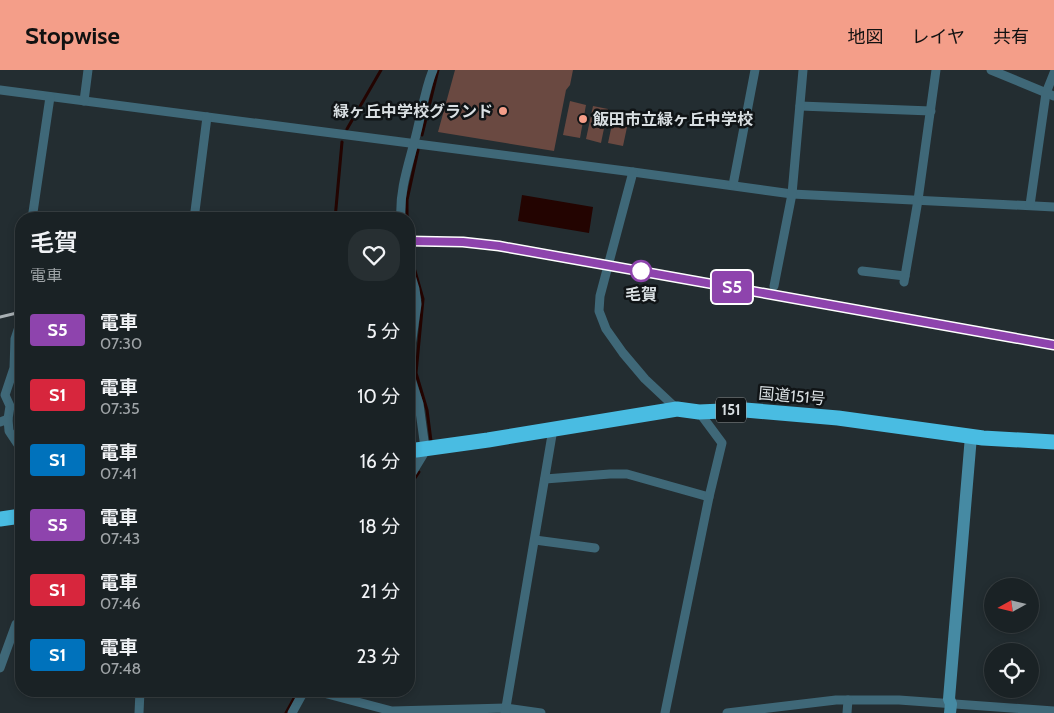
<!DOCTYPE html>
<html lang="ja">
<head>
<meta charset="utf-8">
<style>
  :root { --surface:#1a2225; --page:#272f32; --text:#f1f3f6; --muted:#9fa4a7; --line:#383f42; --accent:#f49e89 }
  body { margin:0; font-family:Cabin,"Noto Sans JP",sans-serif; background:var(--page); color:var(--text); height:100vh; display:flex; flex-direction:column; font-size:19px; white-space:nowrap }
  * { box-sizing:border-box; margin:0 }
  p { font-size:16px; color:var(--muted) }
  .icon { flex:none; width:28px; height:28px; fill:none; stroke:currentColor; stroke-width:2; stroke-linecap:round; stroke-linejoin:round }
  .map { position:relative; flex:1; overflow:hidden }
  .drawer { position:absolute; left:15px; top:142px; width:400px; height:485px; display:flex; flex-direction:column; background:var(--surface); border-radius:20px; box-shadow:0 2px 8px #0003,0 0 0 1px var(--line) }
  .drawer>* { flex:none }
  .badge { padding:0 10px; border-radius:4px; font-size:18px; line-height:32px }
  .needle { width:32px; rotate:262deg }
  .fabs { position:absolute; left:984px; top:508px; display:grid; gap:10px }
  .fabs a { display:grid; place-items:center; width:55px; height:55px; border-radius:50%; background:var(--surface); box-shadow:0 2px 8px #0003,0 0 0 1px var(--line); font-size:25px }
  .map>.badge { position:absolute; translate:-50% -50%; box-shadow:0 0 0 2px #fff }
  .round { display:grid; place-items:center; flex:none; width:52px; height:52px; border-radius:20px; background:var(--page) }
  .headline { display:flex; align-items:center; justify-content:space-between; height:85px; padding:0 15px }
  h1 { font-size:24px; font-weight:600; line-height:38px }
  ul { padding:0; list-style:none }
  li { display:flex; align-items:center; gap:15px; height:65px; padding:0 15px }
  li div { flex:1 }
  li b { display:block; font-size:19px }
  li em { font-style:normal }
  li .badge { min-width:55px; font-weight:700; text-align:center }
  header { display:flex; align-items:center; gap:30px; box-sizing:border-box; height:70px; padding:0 25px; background:var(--accent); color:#111 }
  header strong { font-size:24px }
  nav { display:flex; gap:28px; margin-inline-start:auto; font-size:18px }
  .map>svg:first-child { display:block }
  .green { fill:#6a4941 }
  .water { fill:#230401 }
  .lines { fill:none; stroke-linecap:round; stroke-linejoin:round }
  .stream { stroke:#230401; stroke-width:3 }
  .street { stroke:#3f6878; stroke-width:9 }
  .secondary { stroke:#468aa3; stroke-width:12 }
  .highway { stroke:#49bce2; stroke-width:15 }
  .rail { stroke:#a9b0b4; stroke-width:3 }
  .line-casing { stroke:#fff; stroke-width:11 }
  .line { stroke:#8e44ad; stroke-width:8 }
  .poi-dot { fill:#f49e89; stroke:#101416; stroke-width:2 }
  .stop-dot { fill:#fff; stroke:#8e44ad; stroke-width:2.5 }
  .labels { text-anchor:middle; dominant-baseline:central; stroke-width:5; stroke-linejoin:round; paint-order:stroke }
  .shield { fill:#101416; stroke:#9da2a5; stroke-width:1 }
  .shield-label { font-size:15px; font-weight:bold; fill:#d9dfe2 }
  .poi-label { font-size:16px; font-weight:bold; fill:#d9dfe2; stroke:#101416; text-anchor:end }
  .stop-label { font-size:16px; font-weight:bold; fill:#d9dfe2; stroke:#101416 }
  .street-label { font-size:16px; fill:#d9dfe2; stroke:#101416 }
</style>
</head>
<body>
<header>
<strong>Stopwise</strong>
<nav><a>地図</a><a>レイヤ</a><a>共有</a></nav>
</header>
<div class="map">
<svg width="1054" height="643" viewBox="0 0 1054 643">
  <rect width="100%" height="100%" fill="#232d31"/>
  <!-- green -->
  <g class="green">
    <polygon points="455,0 573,0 570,15 566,20 554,81 438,62"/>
    <polygon points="570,31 586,35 580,68 563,65"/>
    <polygon points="593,36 608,39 601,73 586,69"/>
    <polygon points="615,40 630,43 623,76 608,73"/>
  </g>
  <!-- water -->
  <polygon class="water" points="522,125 593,137 589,163 518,151"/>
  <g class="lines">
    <!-- stream -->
    <g class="stream">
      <polyline points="347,59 381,0"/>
      <polyline points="422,65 438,0"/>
      <polyline points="335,149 342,72"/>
      <polyline points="407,149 407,130 418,80"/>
      <polyline points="409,180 423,229 416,303 427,340 431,371"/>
      <polyline points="409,417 419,402"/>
      <polyline points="286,643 298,621"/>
    </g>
    <!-- street -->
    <g class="street">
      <polyline points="991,0 1054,26"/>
      <polyline points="0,20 633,102 792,124 1054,137"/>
      <polyline points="84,31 88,0"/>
      <polyline points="800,36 931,41"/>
      <polyline points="633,102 600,226 599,241 606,259 623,283 645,309 677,339"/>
      <polyline points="733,115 755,0"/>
      <polyline points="1030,135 1046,23 1054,3"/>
      <polyline points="32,149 50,27"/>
      <polyline points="194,149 207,47"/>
      <path d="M401,149c-2,-31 9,-58 16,-88 5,-20 8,-42 16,-61"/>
      <polyline points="409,199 415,219 417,234 409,290"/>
      <polyline points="862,201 905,206"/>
      <polyline points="904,212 918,130 936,0"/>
      <polyline points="774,216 792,124 803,0"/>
      <polyline points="409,296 410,306 419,334 425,378 423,385 409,408"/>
      <polyline points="8,349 10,336 5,325 14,298 15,269 21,251 19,235 21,219"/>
      <polyline points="0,352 8,349 9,361 21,379"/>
      <polyline points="545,409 610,404 627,404 709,427"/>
      <polyline points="535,470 595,478"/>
      <polyline points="0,598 16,554 21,556"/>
      <polyline points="316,621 392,641 506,638 541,643"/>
      <polyline points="139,643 140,621"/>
      <polyline points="292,643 304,621"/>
      <polyline points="505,643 553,359"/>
      <polyline points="665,643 709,427 722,373 699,342"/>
      <polyline points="727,643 836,630 899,630 1054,641"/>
      <polyline points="847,643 848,630"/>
    </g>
    <!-- secondary -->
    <polyline class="secondary" points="950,643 951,634 949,629 971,366"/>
    <!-- highway -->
    <g class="highway">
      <polyline points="409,381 488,370 677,339 699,342 745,340 838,348 983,368 1054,372"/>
      <polyline points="0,449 21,446"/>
    </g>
    <!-- rail -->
    <g class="rail">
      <polyline points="409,171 463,172 499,176 1054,275"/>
      <polyline points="0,247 21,242"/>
    </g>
  </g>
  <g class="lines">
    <defs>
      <polyline id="line" points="409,171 463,172 499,176 1054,275"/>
    </defs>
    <!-- line casing -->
    <use href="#line" class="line-casing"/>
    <!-- line -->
    <use href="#line" class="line"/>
  </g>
  <!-- markers -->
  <g class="poi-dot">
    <circle cx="503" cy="41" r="5"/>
    <circle cx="583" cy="49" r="5"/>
  </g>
  <circle class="stop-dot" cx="641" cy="201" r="10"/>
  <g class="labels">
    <!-- shield labels -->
    <rect class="shield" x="716" y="327.5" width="30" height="25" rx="4"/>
    <g class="shield-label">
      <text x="731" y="340">151</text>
    </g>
    <!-- poi labels -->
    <g class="poi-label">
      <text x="493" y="41">緑ヶ丘中学校グランド</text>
      <text x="593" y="49" text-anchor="start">飯田市立緑ヶ丘中学校</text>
    </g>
    <!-- stop labels -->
    <g class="stop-label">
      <text x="641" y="224">毛賀</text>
    </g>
    <!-- street labels -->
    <g class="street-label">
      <text transform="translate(792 326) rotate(5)">国道151号</text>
    </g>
  </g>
</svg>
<div class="fabs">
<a><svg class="needle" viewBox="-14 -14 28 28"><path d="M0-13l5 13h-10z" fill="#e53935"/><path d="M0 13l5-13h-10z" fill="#9fa4a7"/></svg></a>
<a><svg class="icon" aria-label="locate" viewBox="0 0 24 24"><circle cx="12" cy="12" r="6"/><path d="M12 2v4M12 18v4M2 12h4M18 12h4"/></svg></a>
</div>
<b class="badge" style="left:732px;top:217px;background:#8e44ad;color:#fff">S5</b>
<section class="drawer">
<div class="headline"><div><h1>毛賀</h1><p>電車</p></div><a class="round"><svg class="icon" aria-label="heart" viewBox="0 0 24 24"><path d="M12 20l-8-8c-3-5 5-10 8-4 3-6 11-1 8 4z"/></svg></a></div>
<ul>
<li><span class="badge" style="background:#8e44ad;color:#fff">S5</span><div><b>電車</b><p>07:30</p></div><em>5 分</em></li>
<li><span class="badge" style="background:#d7263d;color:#fff">S1</span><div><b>電車</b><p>07:35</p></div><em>10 分</em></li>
<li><span class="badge" style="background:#0072bc;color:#fff">S1</span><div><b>電車</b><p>07:41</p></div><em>16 分</em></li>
<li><span class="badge" style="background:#8e44ad;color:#fff">S5</span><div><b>電車</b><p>07:43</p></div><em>18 分</em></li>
<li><span class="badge" style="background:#d7263d;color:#fff">S1</span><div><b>電車</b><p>07:46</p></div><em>21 分</em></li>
<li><span class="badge" style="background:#0072bc;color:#fff">S1</span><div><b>電車</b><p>07:48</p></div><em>23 分</em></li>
</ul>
</section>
</div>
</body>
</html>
